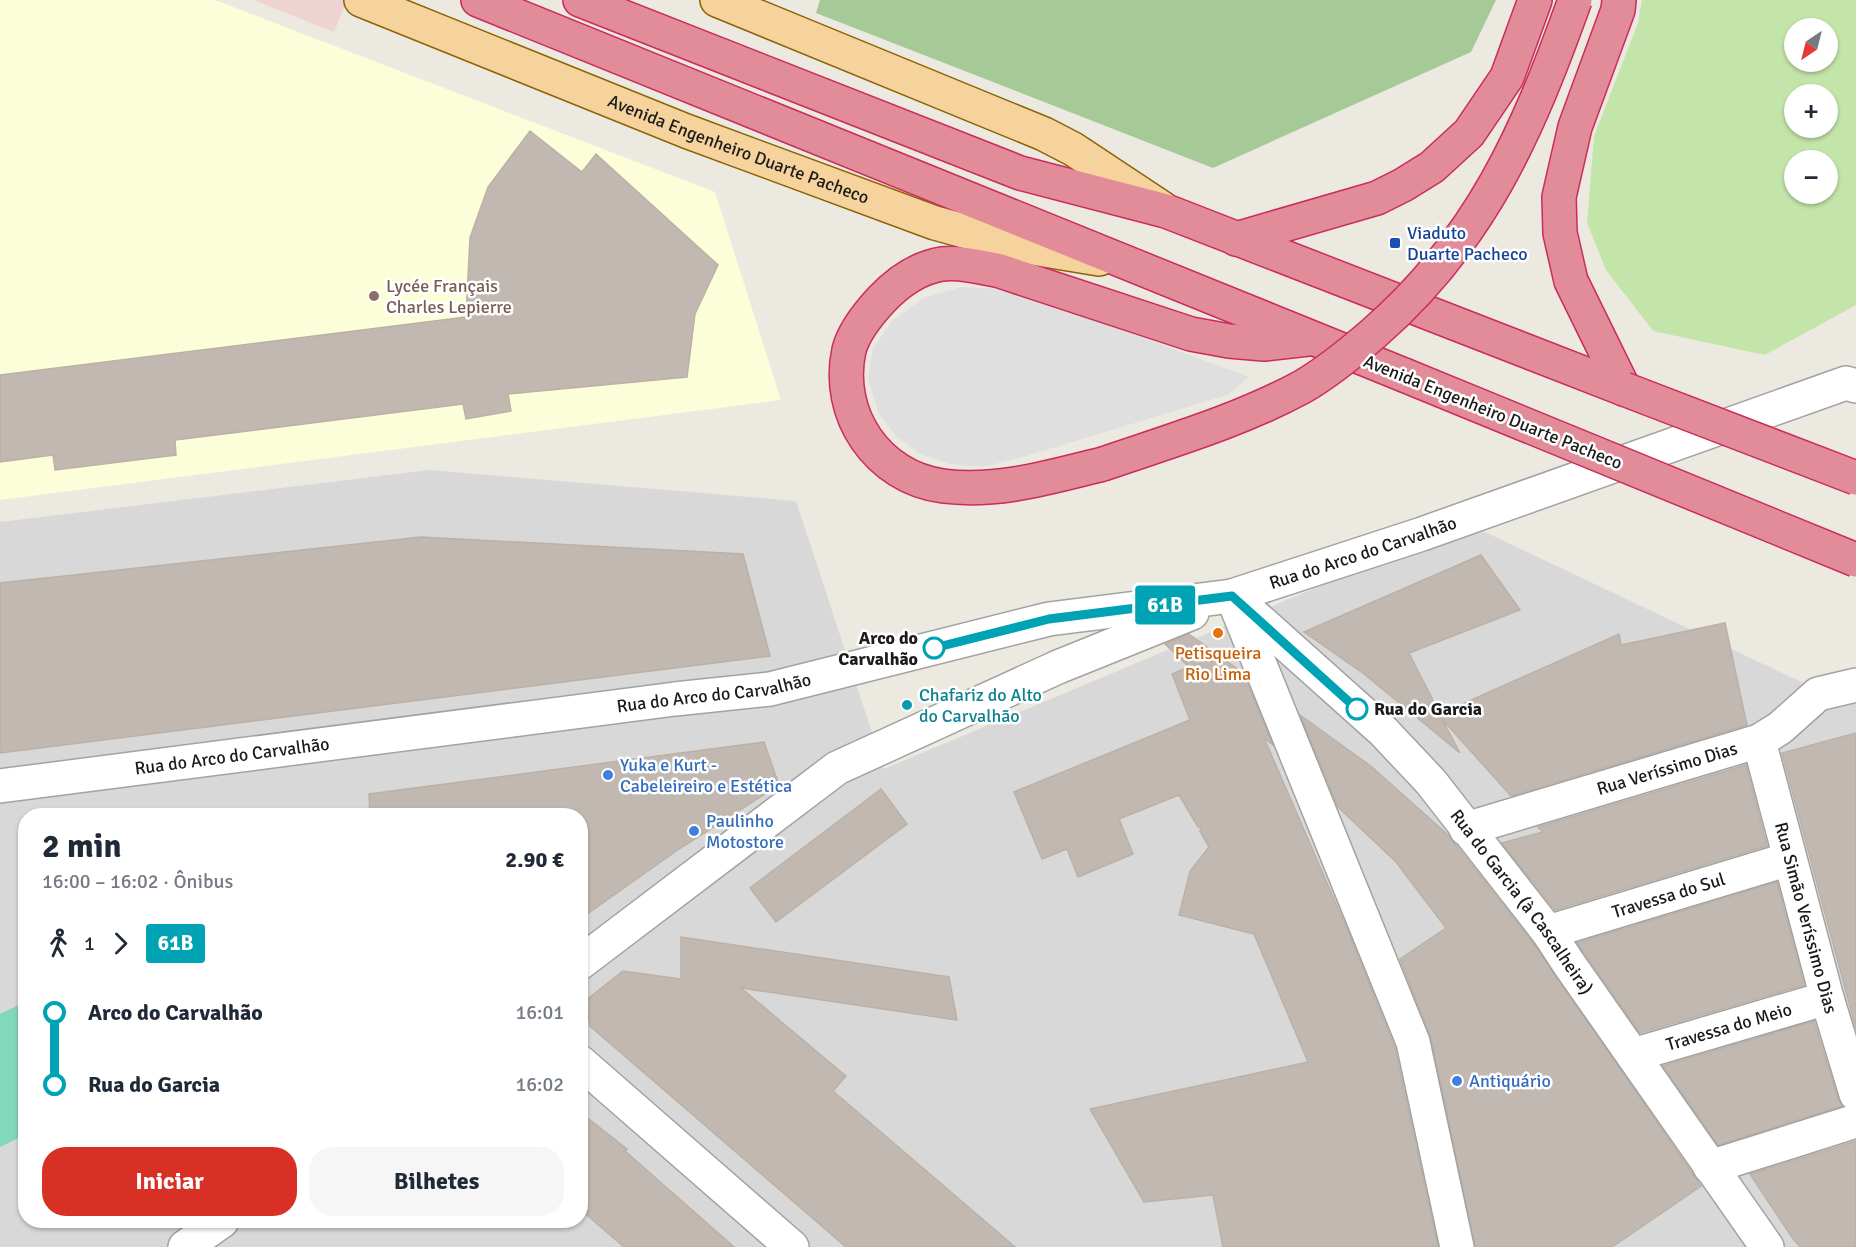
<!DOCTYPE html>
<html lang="pt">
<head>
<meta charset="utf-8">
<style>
  :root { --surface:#fff; --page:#f6f6f7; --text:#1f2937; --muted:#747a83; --accent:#d93025 }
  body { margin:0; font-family:Signika,sans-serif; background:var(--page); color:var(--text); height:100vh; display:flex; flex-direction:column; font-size:22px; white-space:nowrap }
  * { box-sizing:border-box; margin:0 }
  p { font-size:20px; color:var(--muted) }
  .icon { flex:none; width:33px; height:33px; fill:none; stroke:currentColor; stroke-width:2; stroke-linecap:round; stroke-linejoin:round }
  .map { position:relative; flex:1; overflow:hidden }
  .details { position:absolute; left:18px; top:808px; width:570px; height:420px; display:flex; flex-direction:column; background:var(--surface); border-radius:24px; box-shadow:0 2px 4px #0004 }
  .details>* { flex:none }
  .badge { padding:0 12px; border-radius:4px; font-size:21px; line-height:39px }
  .needle { width:39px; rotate:215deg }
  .controls { position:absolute; left:1784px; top:18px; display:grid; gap:12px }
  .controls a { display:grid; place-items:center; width:54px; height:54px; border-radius:50%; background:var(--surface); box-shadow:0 2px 4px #0004; font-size:30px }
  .map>.badge { position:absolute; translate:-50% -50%; box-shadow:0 0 0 3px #fff }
  .legs { display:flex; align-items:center; gap:9px; height:66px; padding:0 24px; font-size:20px }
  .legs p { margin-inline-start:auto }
  .head { display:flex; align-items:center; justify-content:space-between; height:102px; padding:0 24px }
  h1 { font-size:33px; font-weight:800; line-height:45px }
  .button { display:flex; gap:12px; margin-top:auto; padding:12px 24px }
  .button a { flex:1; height:69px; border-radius:24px; background:var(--accent); color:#fff; font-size:24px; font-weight:800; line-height:69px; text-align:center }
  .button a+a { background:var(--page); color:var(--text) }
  ul { padding:0 24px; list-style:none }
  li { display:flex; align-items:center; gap:21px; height:72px; font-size:22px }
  li i { display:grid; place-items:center; width:9px; height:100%; margin:0 8px; background:currentColor }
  li i::after { content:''; width:15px; height:15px; margin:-8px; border:4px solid; border-radius:50%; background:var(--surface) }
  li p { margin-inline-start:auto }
  li:first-child i { background:linear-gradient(#0000 50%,currentColor 0) }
  li:last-child i { background:linear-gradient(currentColor 50%,#0000 0) }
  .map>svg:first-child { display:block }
  .residential { fill:#d9d8d8; fill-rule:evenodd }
  .commercial { fill:#edd3d1 }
  .education { fill:#fcfdd9 }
  .grass { fill:#c4e5a9; fill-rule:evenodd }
  .forest { fill:#a5ca98 }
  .pitch { fill:#82d8ba }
  .parking { fill:#dfdfdf }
  .building { fill:#c0b8b1; stroke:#bdb0a4; stroke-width:1.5 }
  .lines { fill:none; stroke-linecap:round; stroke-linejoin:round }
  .minor-casing { stroke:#a2a2a2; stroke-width:36 }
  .major-casing { stroke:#8b6407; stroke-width:36 }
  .highway-casing { stroke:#cc2c5d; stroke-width:36 }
  .minor { stroke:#fff; stroke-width:33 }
  .major { stroke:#f6d39c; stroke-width:33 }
  .highway { stroke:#e18c98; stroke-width:33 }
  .highway-bridge-casing { stroke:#cc2c5d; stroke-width:36; stroke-linecap:butt }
  .highway-bridge { stroke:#e18c98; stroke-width:33 }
  .line-1-casing { stroke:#fff; stroke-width:14 }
  .line-1 { stroke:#00a3b4; stroke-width:9 }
  .transit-dot { fill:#1a4fb4; stroke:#fff; stroke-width:2 }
  .education-dot { fill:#8d6e63; stroke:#fff; stroke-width:2 }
  .food-dot { fill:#e8710a; stroke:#fff; stroke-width:2 }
  .stop-1-dot { fill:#fff; stroke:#00a3b4; stroke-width:3 }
  .culture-dot { fill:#0f9aa8; stroke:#fff; stroke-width:2 }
  .shop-dot { fill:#3f7fe0; stroke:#fff; stroke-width:2 }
  .labels { text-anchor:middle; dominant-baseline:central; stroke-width:5; stroke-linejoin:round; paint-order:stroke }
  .street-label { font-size:18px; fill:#1b1b1b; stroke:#fff }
  .transit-label { font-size:18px; fill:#164399; stroke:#fff; text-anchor:start }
  .education-label { font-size:18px; fill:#785e54; stroke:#fff; text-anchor:start }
  .stop-label { font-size:18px; font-weight:bold; fill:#1b1b1b; stroke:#fff; text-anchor:end }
  .food-label { font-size:18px; fill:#c56008; stroke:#fff }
  .culture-label { font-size:18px; fill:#0d838f; stroke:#fff; text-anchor:start }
  .shop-label { font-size:18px; fill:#366cbe; stroke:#fff; text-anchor:start }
</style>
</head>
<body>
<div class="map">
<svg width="1856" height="1247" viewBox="0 0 1856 1247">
  <rect width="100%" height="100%" fill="#ece9e1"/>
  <!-- residential -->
  <path class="residential" d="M429,470l367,31 88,268 584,-245 346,164 42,-2v561h-1856v-725zM26,816h554v405h-554z"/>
  <!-- commercial -->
  <polygon class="commercial" points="254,0 347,0 334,32"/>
  <!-- education -->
  <polygon class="education" points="0,0 215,0 715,192 781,400 0,500"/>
  <!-- grass -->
  <path class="grass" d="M1642,0h214v305l-91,50 -112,-24 -47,-61 -19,-47 7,-87 44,-113zM1794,28h33v34h-33zM1794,94h33v34h-33zM1794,160h33v34h-33z"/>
  <!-- forest -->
  <polygon class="forest" points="820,0 1496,0 1471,52 1213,168 816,13"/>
  <!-- pitch -->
  <polygon class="pitch" points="25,1002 25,1135 0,1147 0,1014"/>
  <!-- parking -->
  <polygon class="parking" points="962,287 1001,289 1038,299 1249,377 1227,395 1026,456 983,467 950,464 920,454 896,436 878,412 868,378 873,348 893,320 926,297"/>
  <!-- building -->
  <g class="building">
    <polygon points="530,131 582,172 596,154 718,265 695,314 687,377 508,394 511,411 466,419 463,404 175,440 176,455 55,470 53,455 0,462 0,375 466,317 470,238 488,187"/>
    <polygon points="421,537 743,554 770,656 0,753 0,583"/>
    <polygon points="1481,555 1520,610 1409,653 1440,714 1619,634 1621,645 1725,623 1747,725 1511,796 1442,719 1460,753 1364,674 1304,632"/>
    <polygon points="1189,634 1243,673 1273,745 1264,738 1348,931 1395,1048 1438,1247 1223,1247 1213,1195 1144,1202 1090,1109 1308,1062 1254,934 1179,915 1190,871 1209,847 1200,831 1201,826 1198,827 1179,795 1119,819 1133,854 1078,877 1067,849 1042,859 1014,792 1190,720 1172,674 1189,667 1165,644"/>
    <polygon points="1300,715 1372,767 1448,835 1533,943 1701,1186 1612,1247 1475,1247 1431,1038 1400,959 1446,928 1396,862 1338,807"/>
    <polygon points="1856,733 1856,1029 1782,753"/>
    <polygon points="764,742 779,785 679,849 580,919 580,816 370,816 369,794"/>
    <polygon points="1746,765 1767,846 1555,910 1502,843 1543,832 1538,827"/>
    <polygon points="881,789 907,824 776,922 750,888"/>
    <polygon points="1777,882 1804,985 1640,1033 1577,943"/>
    <polygon points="681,937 949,977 957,1020 741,988 846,1076 833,1091 1015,1247 846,1247 590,1026 586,1000 623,971 681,979"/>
    <polygon points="1814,1021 1838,1099 1842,1106 1718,1145 1663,1066"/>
    <polygon points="580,1112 627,1149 625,1151 734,1247 624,1247 580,1209"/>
    <polygon points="1856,1141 1856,1247 1800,1247 1791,1236 1750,1174"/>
  </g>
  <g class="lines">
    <defs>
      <g id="minor">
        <path id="s1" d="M1232,596l151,135 48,51 117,150 21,32 198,283"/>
        <polyline points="1235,603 1413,1042 1457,1247"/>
        <path id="s2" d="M1759,741l68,257 29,96"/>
        <path id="s3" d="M0,786l675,-87 95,-10 279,-70 183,-23 190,-62 424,-151 10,3"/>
        <path id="s4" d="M1466,829l293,-88 21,-13 38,-34 38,-9"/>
        <path id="s5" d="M1548,932l241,-73"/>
        <polyline points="580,963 837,768 1058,667 1192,613"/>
        <path id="s6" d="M1633,1055l194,-57"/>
        <polyline points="580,1062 792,1247"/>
        <polyline points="1710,1167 1856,1121"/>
        <polyline points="185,1247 222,1221"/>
      </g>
      <g id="major">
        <path id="s7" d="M361,0l325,131 249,92 80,22 84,14"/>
        <polyline points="717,0 1044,134 1073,149 1162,208"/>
      </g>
      <g id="highway">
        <polyline points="478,0 1404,375"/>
        <polyline points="580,0 1020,173 1166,211 1624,389"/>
        <polyline points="1619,0 1618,10 1575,127 1559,197 1560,233 1571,281 1624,389"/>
        <polyline points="1236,239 1377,198 1403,185 1432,167 1469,133 1507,77 1535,0"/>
        <path d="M1103,464c-53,13 -105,29 -160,22 -66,-9 -108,-72 -94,-136 5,-19 19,-36 32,-50 16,-17 36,-32 61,-36 19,-2 39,3 58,7l191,63 38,7 35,3 44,-5"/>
      </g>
    </defs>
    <!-- minor casing -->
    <use href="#minor" class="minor-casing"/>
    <!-- major casing -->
    <use href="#major" class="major-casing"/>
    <!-- highway casing -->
    <use href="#highway" class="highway-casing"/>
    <!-- minor -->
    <use href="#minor" class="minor"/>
    <!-- major -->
    <use href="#major" class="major"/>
    <!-- highway -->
    <use href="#highway" class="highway"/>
    <defs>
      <g id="highway-bridge">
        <polyline points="1404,375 1856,560"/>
        <polyline points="1624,389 1856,478"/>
        <path d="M1103,464c67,-23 136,-43 199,-77 26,-15 49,-34 72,-54 108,-94 154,-202 201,-333"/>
      </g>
    </defs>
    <!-- highway-bridge casing -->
    <use href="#highway-bridge" class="highway-bridge-casing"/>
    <!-- highway-bridge -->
    <use href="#highway-bridge" class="highway-bridge"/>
  </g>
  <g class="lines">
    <defs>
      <polyline id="line-1" points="934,648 1049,619 1232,596 1357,709"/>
    </defs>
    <!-- line-1 casing -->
    <use href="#line-1" class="line-1-casing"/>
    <!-- line-1 -->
    <use href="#line-1" class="line-1"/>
  </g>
  <!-- markers -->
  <rect class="transit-dot" x="1389" y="237" width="12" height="12" rx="3"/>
  <circle class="education-dot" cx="374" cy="296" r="6"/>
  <circle class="food-dot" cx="1218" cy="633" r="6"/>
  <g class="stop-1-dot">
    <circle cx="934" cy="648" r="10"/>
    <circle cx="1357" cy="709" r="10"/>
  </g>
  <circle class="culture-dot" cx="907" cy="705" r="6"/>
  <g class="shop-dot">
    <circle cx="608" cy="775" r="6"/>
    <circle cx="694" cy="831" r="6"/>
    <circle cx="1457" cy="1081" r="6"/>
  </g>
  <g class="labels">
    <!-- street labels -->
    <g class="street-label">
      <text stroke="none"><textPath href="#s7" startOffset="406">Avenida Engenheiro Duarte Pacheco</textPath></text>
      <text transform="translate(1493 412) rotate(22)">Avenida Engenheiro Duarte Pacheco</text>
      <text stroke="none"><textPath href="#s3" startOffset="1386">Rua do Arco do Carvalhão</textPath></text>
      <text stroke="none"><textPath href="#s3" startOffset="720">Rua do Arco do Carvalhão</textPath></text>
      <text stroke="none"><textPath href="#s3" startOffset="234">Rua do Arco do Carvalhão</textPath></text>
      <text stroke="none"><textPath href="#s4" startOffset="210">Rua Veríssimo Dias</textPath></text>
      <text stroke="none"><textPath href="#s5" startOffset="126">Travessa do Sul</textPath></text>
      <text stroke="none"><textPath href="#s1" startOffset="423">Rua do Garcia (à Cascalheira)</textPath></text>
      <text stroke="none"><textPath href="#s2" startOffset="183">Rua Simão Veríssimo Dias</textPath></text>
      <text stroke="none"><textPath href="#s6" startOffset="100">Travessa do Meio</textPath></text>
    </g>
    <!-- transit labels -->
    <g class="transit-label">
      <text x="1407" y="233">Viaduto<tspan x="1407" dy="21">Duarte Pacheco</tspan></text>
    </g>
    <!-- education labels -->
    <g class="education-label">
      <text x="386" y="286">Lycée Français<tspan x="386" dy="21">Charles Lepierre</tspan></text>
    </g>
    <!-- stop labels -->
    <g class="stop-label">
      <text x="918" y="638">Arco do<tspan x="918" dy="21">Carvalhão</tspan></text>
      <text x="1374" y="709" text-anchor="start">Rua do Garcia</text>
    </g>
    <!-- food labels -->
    <g class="food-label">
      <text x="1218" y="653">Petisqueira<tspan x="1218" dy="21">Rio Lima</tspan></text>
    </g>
    <!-- culture labels -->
    <g class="culture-label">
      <text x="919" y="695">Chafariz do Alto<tspan x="919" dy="21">do Carvalhão</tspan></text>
    </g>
    <!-- shop labels -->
    <g class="shop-label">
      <text x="620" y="765">Yuka e Kurt -<tspan x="620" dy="21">Cabeleireiro e Estética</tspan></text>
      <text x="706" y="821">Paulinho<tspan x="706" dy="21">Motostore</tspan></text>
      <text x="1469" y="1081">Antiquário</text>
    </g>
  </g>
</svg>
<div class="controls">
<a><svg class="needle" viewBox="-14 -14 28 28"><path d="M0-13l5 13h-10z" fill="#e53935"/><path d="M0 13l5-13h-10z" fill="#747a83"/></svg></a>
<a>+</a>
<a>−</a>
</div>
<b class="badge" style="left:1165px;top:605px;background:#00a3b4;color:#fff">61B</b>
<section class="details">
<div class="head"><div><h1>2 min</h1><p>16:00 – 16:02 · Ônibus</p></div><b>2.90 €</b></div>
<div class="legs"><svg class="icon" aria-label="walk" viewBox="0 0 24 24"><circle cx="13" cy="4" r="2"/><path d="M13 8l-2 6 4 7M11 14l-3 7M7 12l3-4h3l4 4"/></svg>1<svg class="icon" aria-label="forward" viewBox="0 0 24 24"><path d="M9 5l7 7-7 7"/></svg><b class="badge" style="background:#00a3b4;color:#fff">61B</b></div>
<ul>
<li><i style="color:#00a3b4"></i><b>Arco do Carvalhão</b><p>16:01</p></li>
<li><i style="color:#00a3b4"></i><b>Rua do Garcia</b><p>16:02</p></li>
</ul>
<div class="button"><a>Iniciar</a><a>Bilhetes</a></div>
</section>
</div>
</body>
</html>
